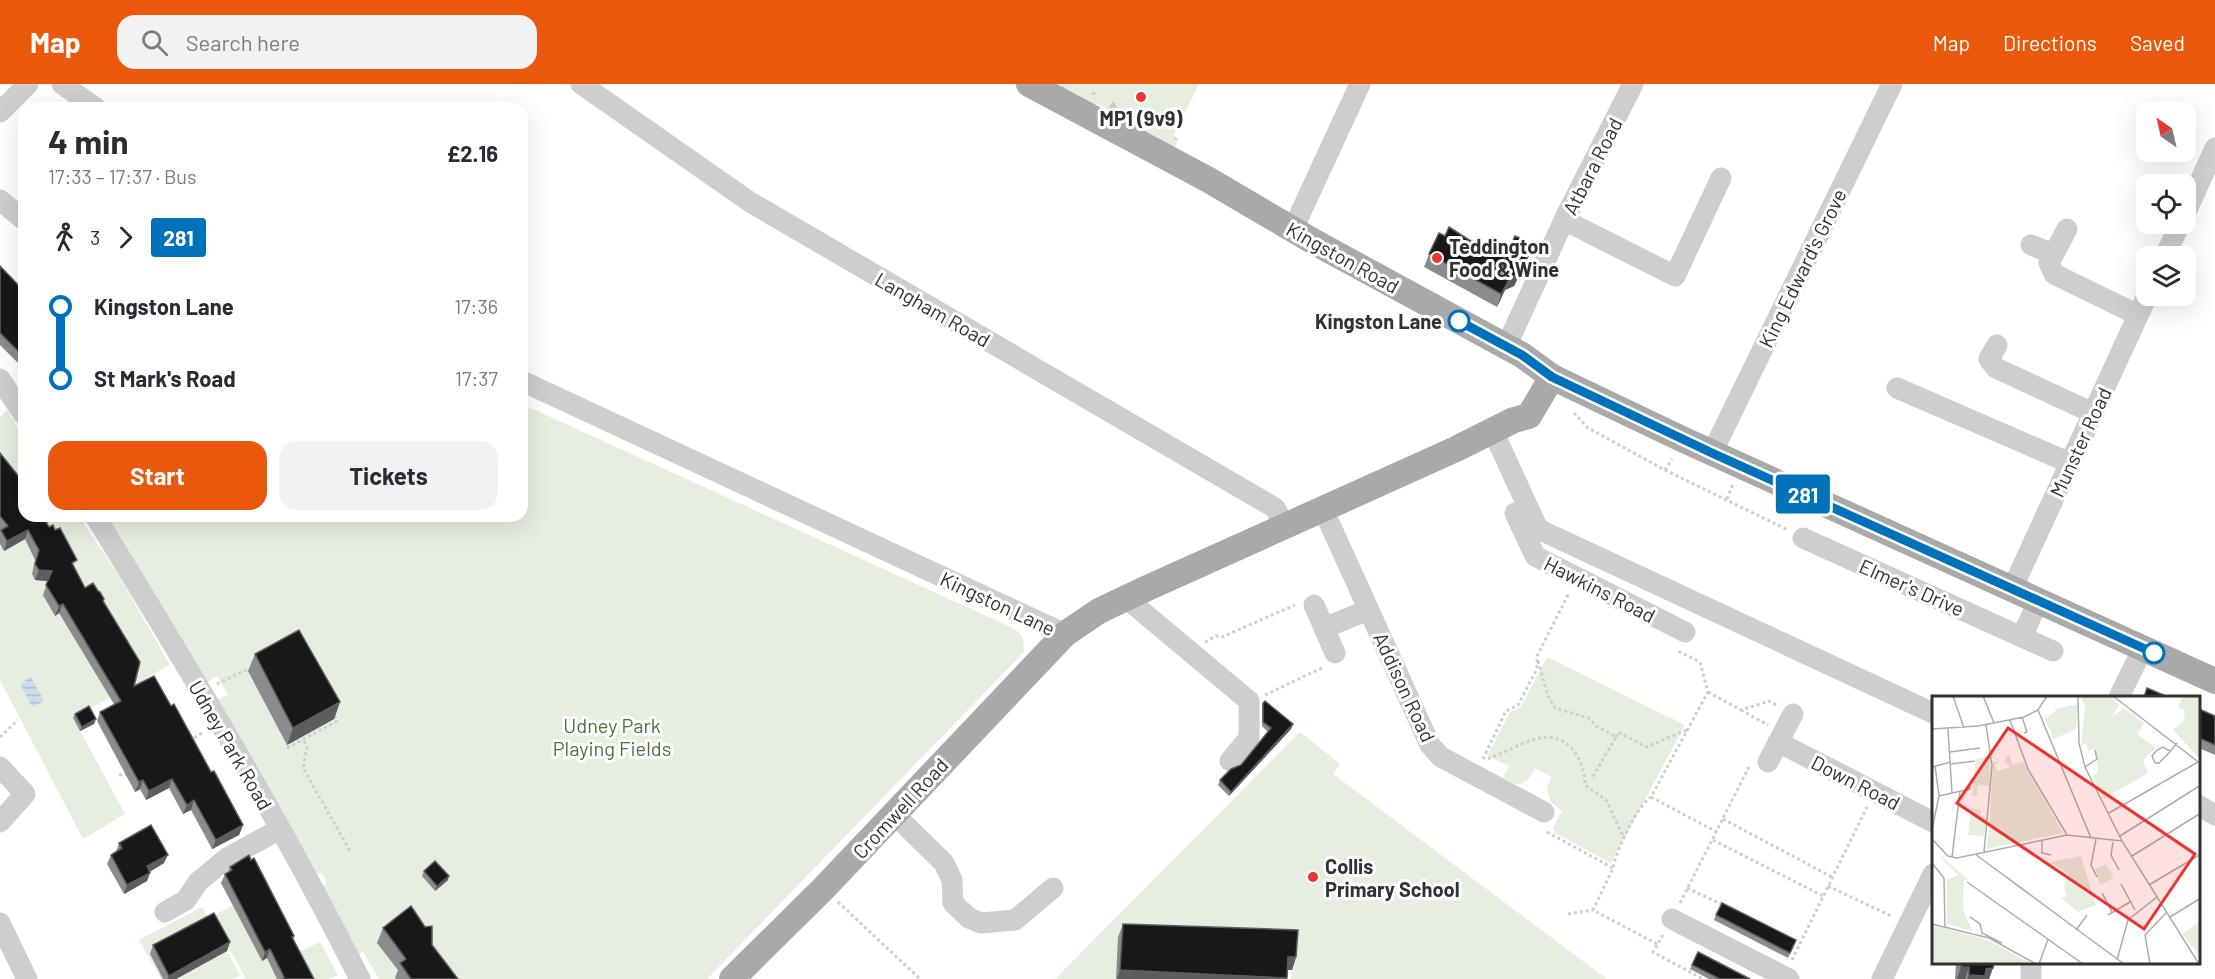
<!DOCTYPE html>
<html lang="en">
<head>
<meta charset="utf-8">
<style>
  :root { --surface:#fff; --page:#f2f2f3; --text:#2b2b33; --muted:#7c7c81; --accent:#ea580c }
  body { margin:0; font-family:Barlow,sans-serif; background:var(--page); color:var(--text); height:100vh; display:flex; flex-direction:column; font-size:22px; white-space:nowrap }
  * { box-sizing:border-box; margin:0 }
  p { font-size:20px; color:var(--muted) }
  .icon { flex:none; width:33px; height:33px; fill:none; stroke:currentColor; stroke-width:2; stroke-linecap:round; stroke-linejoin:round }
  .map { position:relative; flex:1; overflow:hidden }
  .panel { position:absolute; left:18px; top:18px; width:510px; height:420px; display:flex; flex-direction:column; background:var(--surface); border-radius:18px; box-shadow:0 6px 24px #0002 }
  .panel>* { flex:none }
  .badge { padding:0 12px; border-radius:4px; font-size:21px; line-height:39px }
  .needle { width:39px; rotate:326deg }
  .buttons { position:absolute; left:2136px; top:18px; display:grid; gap:12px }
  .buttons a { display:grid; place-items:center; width:60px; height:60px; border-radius:12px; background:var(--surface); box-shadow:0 6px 24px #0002; font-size:30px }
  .map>.badge { position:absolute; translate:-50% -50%; box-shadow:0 0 0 3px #fff }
  .legs { display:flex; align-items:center; gap:9px; height:66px; padding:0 30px; font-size:20px }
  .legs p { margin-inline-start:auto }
  .summary { display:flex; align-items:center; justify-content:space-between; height:102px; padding:0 30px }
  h1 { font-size:33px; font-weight:700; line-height:45px }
  .action { display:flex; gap:12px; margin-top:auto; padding:12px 30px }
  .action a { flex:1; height:69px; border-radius:18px; background:var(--accent); color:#fff; font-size:24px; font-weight:700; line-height:69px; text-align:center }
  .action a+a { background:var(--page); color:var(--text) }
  ul { padding:0 30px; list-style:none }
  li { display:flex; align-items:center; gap:21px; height:72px; font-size:22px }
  li i { display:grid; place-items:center; width:9px; height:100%; margin:0 8px; background:currentColor }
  li i::after { content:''; width:15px; height:15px; margin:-8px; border:4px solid; border-radius:50%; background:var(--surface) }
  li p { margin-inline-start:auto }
  li:first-child i { background:linear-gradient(#0000 50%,currentColor 0) }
  li:last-child i { background:linear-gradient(currentColor 50%,#0000 0) }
  header { display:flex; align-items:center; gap:36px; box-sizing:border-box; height:84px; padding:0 30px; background:var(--accent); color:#fff }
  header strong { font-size:28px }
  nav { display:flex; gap:33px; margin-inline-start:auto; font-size:21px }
  .search { width:420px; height:54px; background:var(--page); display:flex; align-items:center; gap:15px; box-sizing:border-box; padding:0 21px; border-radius:18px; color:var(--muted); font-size:22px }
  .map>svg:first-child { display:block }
  .green { fill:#e6eedf }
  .forest { fill:url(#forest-firs) }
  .water { fill:url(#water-rules) }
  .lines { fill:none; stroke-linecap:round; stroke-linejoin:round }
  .path { stroke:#cecece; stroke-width:3; stroke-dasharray:3 3; stroke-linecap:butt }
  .minor { stroke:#cecece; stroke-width:21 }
  .major { stroke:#a9a9a9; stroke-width:26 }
  .wall { fill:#8c8c8c }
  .shaded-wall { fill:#5d5d5d }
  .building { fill:#181818; stroke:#5d5d5d; stroke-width:1.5 }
  .line-1-casing { stroke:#fff; stroke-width:14 }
  .line-1 { stroke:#0072bc; stroke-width:9 }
  .poi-dot { fill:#eb3431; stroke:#fff; stroke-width:2 }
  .stop-1-dot { fill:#fff; stroke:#0072bc; stroke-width:3 }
  .labels { text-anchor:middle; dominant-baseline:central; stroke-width:6; stroke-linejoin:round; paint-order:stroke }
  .poi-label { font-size:20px; font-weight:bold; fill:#313131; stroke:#fff; text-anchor:start }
  .street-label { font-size:20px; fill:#313131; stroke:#fff }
  .stop-label { font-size:20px; font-weight:bold; fill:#313131; stroke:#fff; text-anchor:end }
  .park-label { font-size:20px; fill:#506f3c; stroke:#fff }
  .inset-road { fill:none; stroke:#adadad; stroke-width:1.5 }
  .view { fill:#eb3431; fill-opacity:0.15; stroke:#eb3431; stroke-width:3 }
  .inset-edge { fill:none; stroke:#313131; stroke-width:3 }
</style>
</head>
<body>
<header>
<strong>Map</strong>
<div class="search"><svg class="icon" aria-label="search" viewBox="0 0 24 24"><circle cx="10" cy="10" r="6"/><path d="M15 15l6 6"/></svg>Search here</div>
<nav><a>Map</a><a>Directions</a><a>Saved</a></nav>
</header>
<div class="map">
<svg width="2215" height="895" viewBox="0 0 2215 895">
  <defs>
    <pattern id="forest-firs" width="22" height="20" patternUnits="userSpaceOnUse" patternTransform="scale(1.5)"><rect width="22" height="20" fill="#e6eedf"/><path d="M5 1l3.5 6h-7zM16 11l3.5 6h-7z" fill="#c6cdc0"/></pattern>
    <pattern id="water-rules" width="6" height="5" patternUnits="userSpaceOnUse" patternTransform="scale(1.5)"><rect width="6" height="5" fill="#ccdeee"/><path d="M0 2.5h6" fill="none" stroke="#b0bfcd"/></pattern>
  </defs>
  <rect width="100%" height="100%" fill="#fff"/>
  <!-- green -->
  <g class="green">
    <polygon points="1073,0 1199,0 1171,57"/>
    <polygon points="522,320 1015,545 1023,553 1024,568 707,895 379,895 363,868 357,872 321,803 327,799 322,789 316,790 218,616 228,611 217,592 208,598 105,432 522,432"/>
    <polygon points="7,326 24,354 24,432 79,432 119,492 170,581 73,634 125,730 83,755 0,596 0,334"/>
    <polygon points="1547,573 1685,641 1611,779 1555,749 1553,744 1562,727 1550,717 1547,704 1551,693 1535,684 1528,696 1518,701 1503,694 1509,682 1487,672 1510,628 1520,624"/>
    <polygon points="1300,648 1340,680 1333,690 1607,895 1291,895 1293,859 1119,853 1116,895 1055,895"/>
    <polygon points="233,821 262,876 291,860 296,869 320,858 338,891 329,895 242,895 245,893 212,833"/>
    <polygon points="202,823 240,891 233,895 161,895 139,856"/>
  </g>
  <!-- forest -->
  <path class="forest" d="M1053,0c9,0 20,0 29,0 11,2 15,16 26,18 3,1 6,-1 9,0 14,3 51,28 61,37l-4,11 -62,-28 -7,-14 -8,-4 -6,3z"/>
  <!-- water -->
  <polygon class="water" points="31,593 44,617 32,623 20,600"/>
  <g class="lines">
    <!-- path -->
    <g class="path">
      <polyline points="1574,329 1588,344 1665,386 1788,446"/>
      <polyline points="1665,386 1672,375"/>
      <polyline points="1727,415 1733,400"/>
      <polyline points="1205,558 1216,552 1222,553 1295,521"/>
      <polyline points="1538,577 1548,612 1555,624 1589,634 1596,642 1616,653 1592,694 1593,695"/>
      <polyline points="217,600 252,583"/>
      <polyline points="1708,608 1741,626 1769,617 1778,622"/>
      <polyline points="1265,611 1324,583"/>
      <polyline points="1741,626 1768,641"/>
      <polyline points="0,653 18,636"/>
      <polyline points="1616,653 1618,648 1646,663 1687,646"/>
      <polyline points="189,657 204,648"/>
      <polyline points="304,657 307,663 303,684 350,767"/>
      <polyline points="287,664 337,637 334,631"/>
      <polyline points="1483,675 1506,627 1518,621 1537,585 1537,572 1569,509"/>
      <path d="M1488,675c16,-6 36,-18 52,-21 29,-6 45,23 45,47l21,15 18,38"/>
      <polyline points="119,691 128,690"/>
      <polyline points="1651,713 1717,748"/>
      <polyline points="1723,735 1832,793"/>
      <polyline points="1547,748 1613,784"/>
      <polyline points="1713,756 1823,812"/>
      <polyline points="1828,802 1891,832"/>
      <polyline points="1687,804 1723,821"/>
      <polyline points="838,818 920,895"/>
      <polyline points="1680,819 1749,683"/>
      <polyline points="1568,830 1593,826"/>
      <polyline points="1663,851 1653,868 1703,895"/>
      <path d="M1657,860l-64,-34 20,-42c2,-15 25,-64 38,-71l57,-105 -8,-30 -22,-11v-2"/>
      <polyline points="1792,876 1867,723"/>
    </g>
    <!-- minor -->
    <g class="minor">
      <polyline points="62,0 96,24"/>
      <polyline points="581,0 750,118 1275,424 1285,443"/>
      <polyline points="0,28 28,0"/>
      <polyline points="0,116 24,136"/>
      <polyline points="2186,128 2215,64"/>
      <polyline points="1564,136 1675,192 1721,94"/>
      <polyline points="1293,145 1360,0"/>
      <polyline points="2067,145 2049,179 2054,190 2138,231"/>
      <polyline points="2031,161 2053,170"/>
      <polyline points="2165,172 2180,140"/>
      <polyline points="1997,261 1989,275 1996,284 2093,329"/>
      <polyline points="1506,263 1564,136 1633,0"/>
      <polyline points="0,295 24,331"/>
      <polyline points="522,297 1065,550"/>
      <polyline points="1897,304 2070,379"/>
      <polyline points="1493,347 1538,445 1933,629"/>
      <polyline points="1712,369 1892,0"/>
      <polyline points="1323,425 1430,661 1441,673 1544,728"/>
      <polyline points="1515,429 1535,472 1685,548"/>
      <path d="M95,432c93,151 185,304 265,463"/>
      <polyline points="1803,454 2053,567"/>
      <polyline points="2012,505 2147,212"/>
      <polyline points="1126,514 1249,617 1249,654 1230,677"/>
      <polyline points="1314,521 1335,569"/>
      <polyline points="1324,544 1368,526"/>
      <polyline points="2022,553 2038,517"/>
      <polyline points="2119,613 2143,564"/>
      <polyline points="1778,658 1933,738"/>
      <polyline points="1768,678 1793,630"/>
      <polyline points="0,683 25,710 0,738"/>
      <polyline points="2198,721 2215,731"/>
      <polyline points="894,730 944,779 952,796 953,819 969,834 981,839 1015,836 1053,804"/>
      <polyline points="165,828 186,816 198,798 227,774 280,745"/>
      <polyline points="1672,835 1789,895"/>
      <polyline points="0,839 27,895"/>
      <polyline points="2031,878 2031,895"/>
      <polyline points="1882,895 1933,790"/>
    </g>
    <!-- major -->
    <g class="major">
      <polyline points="1029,0 1207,95 1316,159 1522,271 1552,293 1684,356 2215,597"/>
      <polyline points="732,895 823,805 1065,550 1099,527 1143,506 1456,365 1514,336 1529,332 1552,293"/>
    </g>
  </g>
  <!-- wall -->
  <g class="wall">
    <polygon points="1533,160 1529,172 1514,202 1505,206 1497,223 1424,183 1429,170 1480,163 1505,174"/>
    <polygon points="0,182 24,207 24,285 0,261"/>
    <polygon points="0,369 24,399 22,402 75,484 85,504 103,517 134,602 171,622 243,741 239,751 212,765 191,726 183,730 169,704 146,716 140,705 135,708 97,637 100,628 114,620 59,529 55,532 43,511 48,497 35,496 32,490 35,476 25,455 4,467 0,460"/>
    <polygon points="255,570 340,618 334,635 287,661 248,587"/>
    <polygon points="1263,619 1293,640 1291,645 1229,712 1218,701 1220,696 1241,681 1268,648 1262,642 1262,624"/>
    <polygon points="2199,625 2215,632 2215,671 2199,664"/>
    <polygon points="75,630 94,640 80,647 73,634"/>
    <polygon points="119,759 164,779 150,788 147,797 124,810 107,780 111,771 116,768"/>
    <polygon points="230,783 294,852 293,856 314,895 277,895 267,874 262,877 221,799 225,790 228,788"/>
    <polygon points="424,787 448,796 435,807 422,792"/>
    <polygon points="1716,831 1794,861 1788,874 1714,836"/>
    <polygon points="1123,840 1296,873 1292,886 1288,886 1287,895 1116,895 1118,853"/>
    <polygon points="383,844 432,861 458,895 396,895 395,894 398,886 377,859"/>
    <polygon points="230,858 227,867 176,895 163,895 150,870 153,861"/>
    <polygon points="1698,868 1750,895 1709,895 1690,885"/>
    <polygon points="1956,879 1994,879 1989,895 1955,895"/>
  </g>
  <!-- shaded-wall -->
  <g class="shaded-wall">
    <polygon points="1533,160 1529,172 1514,202 1505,206 1497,223 1501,210 1510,194"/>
    <polygon points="28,446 25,455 4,467 7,457"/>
    <polygon points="39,486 52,487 48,497 35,496"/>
    <polygon points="63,520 59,529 55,532 59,522"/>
    <polygon points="340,618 334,635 287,661 293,644"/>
    <polygon points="96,635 94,640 80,647 82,643"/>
    <polygon points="1293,640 1291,645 1229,712 1231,708"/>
    <polygon points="172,695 169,704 146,716 149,707"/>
    <polygon points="143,696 140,705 135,708 139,698"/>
    <polygon points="194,716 191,726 183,730 187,721"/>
    <polygon points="243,741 239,751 212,765 216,756"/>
    <polygon points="168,771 164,779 144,791 147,782"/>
    <polygon points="150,789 147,797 124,810 127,801"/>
    <polygon points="449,792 448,796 435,807 437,802"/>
    <polygon points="230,858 227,867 176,895 168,895 169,892"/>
    <polygon points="270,865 267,874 262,877 265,868"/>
    <polygon points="1288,873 1296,873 1292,886 1283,886"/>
    <polygon points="1961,883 1969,883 1965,895 1957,895"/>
    <polygon points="1993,884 1989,895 1967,895 1969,891"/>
    <polygon points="1120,886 1287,894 1287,895 1117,895"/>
  </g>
  <!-- building -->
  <g class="building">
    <polygon points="1449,143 1480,163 1505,174 1515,152 1533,160 1519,190 1510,194 1501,210 1429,170 1439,149 1445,152"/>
    <polygon points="0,182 24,207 24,216 22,218 24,220 24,273 0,249"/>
    <polygon points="0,369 24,399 21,401 24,404 24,432 43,432 49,443 53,441 55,446 60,444 77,476 72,479 85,504 93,499 98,507 100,508 104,515 103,517 140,578 134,602 154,592 171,622 174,620 211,688 214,687 243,741 216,756 194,716 187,721 172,695 149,707 143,696 139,698 100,628 121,617 63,520 59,522 46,501 52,487 39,486 35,480 39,466 28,446 7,457 1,446 8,442 0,432"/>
    <polygon points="299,546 340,618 293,644 255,570"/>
    <polygon points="2147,604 2168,613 2144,613"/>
    <polygon points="1265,617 1293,640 1231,708 1220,696 1231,685 1241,681 1271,644 1263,638 1263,619"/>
    <polygon points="89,622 96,635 82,643 75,630"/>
    <polygon points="2199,625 2215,632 2215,661 2199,654"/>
    <polygon points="151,741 168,771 147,782 150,789 127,801 111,771 122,764 119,759"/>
    <polygon points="249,771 251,776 254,774 294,852 292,853 314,895 283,895 284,893 270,865 265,868 225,790 232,786 230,783"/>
    <polygon points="435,777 449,792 437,802 424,787"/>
    <polygon points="1722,819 1796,856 1790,869 1716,831"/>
    <polygon points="411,822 425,843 432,842 432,861 458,895 411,895 400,879 406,875 383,844"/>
    <polygon points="214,829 230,858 169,892 153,861"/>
    <polygon points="1123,840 1298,846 1296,873 1288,873 1287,894 1120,886"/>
    <polygon points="1698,868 1750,895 1720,895 1692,881"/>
    <polygon points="1962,879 1994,879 1993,884 1986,885 1985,892 1969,891 1969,883 1961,883"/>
  </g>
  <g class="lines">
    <defs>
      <polyline id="line-1" points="1459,237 1522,271 1552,293 1571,302 1712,369 2154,569"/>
    </defs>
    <!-- line-1 casing -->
    <use href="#line-1" class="line-1-casing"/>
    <!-- line-1 -->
    <use href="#line-1" class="line-1"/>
  </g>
  <!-- markers -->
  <g class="poi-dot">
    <circle cx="1141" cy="13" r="6"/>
    <circle cx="1437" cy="174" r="6"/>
    <circle cx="1313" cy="793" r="6"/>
  </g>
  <g class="stop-1-dot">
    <circle cx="1459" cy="237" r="10"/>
    <circle cx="2154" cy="569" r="10"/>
  </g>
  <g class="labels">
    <!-- poi labels -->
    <g class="poi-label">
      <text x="1141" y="34" text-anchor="middle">MP1 (9v9)</text>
      <text x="1449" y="162">Teddington<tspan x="1449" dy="23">Food &amp; Wine</tspan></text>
      <text x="1325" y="782">Collis<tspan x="1325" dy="23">Primary School</tspan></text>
    </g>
    <!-- street labels -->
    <g class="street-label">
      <text transform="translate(1592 82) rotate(-63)">Atbara Road</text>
      <text transform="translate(1343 173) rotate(29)">Kingston Road</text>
      <text transform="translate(1802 184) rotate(-64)">King Edward's Grove</text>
      <text transform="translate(933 225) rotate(30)">Langham Road</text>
      <text transform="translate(2080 358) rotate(-65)">Munster Road</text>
      <text transform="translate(1912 503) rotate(24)">Elmer's Drive</text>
      <text transform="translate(1600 505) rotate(27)">Hawkins Road</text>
      <text transform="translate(998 519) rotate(25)">Kingston Lane</text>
      <text transform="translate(1405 603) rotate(65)">Addison Road</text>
      <text transform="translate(231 661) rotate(60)">Udney Park Road</text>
      <text transform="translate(1856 698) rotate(27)">Down Road</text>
      <text transform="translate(900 724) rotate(-47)">Cromwell Road</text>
    </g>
    <!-- stop labels -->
    <g class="stop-label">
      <text x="1442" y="237">Kingston Lane</text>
    </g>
    <!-- park labels -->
    <g class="park-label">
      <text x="612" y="641">Udney Park<tspan x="612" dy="23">Playing Fields</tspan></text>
    </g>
  </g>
  <!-- overview -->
  <g transform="translate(1932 612)">
    <rect width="268" height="268" fill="#fff"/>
    <path d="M149,0h30l8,9 -7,12 12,-9 20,15 -7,11 19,14 -13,12 5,13 -44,26 -12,-23 6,-4 -3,-23 -7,2 -2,-8 -5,3 4,-40zM251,0h17v63l-27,-29 11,-10 1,-9 -7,-4zM146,8l-2,25 -22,10 -9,-20 14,-11zM77,58l4,11 10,-3 40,71 -76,16 1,-16 6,3 -5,-4 4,-70 7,-1 -5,4 2,6 13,-4 -6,-6zM58,60l-1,30 -11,-1 -1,11h-5l4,-37zM39,112l10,2v6l5,2v4l-9,-1 9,2 -2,13 -16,-1zM0,152l36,32h-4l-1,29 9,22 -25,-7v-44l11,-5zM149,160l15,49 -18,7 -17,-14 6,-2 -3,-8 4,-14 -14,-10 -3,3 -5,-4zM174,168l8,14 -14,7 -5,-16zM268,225v35l-18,-22zM0,229l53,14 47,25h-100z" fill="#e6eedf"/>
    <path d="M0,229l59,17 41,22h-19l-1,-4 -12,-3 -4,-10 -3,4 -5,-3 -2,6 -11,-11 -43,-10z" fill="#e6eedf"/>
    <path class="inset-road" d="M21,0l11,32M51,0l11,27M146,0l1,47 6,24 37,74 77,123M181,0l88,68M106,14l53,128M90,21l5,15 -3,1M78,24l18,49 39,66M0,33l46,-3 46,-9 14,-7 9,-14M16,33l4,64M238,55l-7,-4 -6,3 -5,6 3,7h4l9,-9 9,-11M18,56l30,-4M19,68l24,-3M0,71l19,-5M153,71l12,-8 -2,-9M7,100l31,-7 -1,-5M177,117l89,-51M0,133l7,-33 -4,-30M188,140l81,-51M0,143l16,17 9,2 110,-23 55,6M164,143l-5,26 6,12M110,144v13l9,2M181,146l-2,13 8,15M52,156l8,-87 -6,-40M43,158l149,110M200,160l69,-43M20,161l8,-66M0,167l12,15 1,49M35,186l116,82M189,188l14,26M217,189l52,-31M170,197l10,19M176,219l22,-13M38,221l10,7 2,9 20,10M238,221l31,-19M0,228l57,14 47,26M144,234l11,-15M185,264l11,-40 29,-23M107,268l9,-25M218,268l-5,-29 21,-22"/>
    <path class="view" d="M76,32l187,126 -51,75 -187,-126z"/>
    <rect width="268" height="268" class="inset-edge"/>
  </g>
</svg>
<div class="buttons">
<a><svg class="needle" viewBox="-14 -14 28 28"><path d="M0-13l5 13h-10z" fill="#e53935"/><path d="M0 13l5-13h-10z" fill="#7c7c81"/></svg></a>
<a><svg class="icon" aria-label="locate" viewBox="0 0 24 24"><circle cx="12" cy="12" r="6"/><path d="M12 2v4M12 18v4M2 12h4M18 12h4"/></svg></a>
<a><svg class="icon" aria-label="layers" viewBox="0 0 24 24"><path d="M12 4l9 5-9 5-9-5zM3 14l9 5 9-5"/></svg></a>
</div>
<b class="badge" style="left:1803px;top:410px;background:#0072bc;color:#fff">281</b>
<section class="panel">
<div class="summary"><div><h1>4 min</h1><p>17:33 – 17:37 · Bus</p></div><b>£2.16</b></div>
<div class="legs"><svg class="icon" aria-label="walk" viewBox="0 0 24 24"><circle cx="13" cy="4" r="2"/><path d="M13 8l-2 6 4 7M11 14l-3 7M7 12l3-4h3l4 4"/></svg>3<svg class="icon" aria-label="forward" viewBox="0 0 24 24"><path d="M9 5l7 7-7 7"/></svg><b class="badge" style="background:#0072bc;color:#fff">281</b></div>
<ul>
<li><i style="color:#0072bc"></i><b>Kingston Lane</b><p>17:36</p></li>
<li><i style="color:#0072bc"></i><b>St Mark's Road</b><p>17:37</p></li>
</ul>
<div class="action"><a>Start</a><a>Tickets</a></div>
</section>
</div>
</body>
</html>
